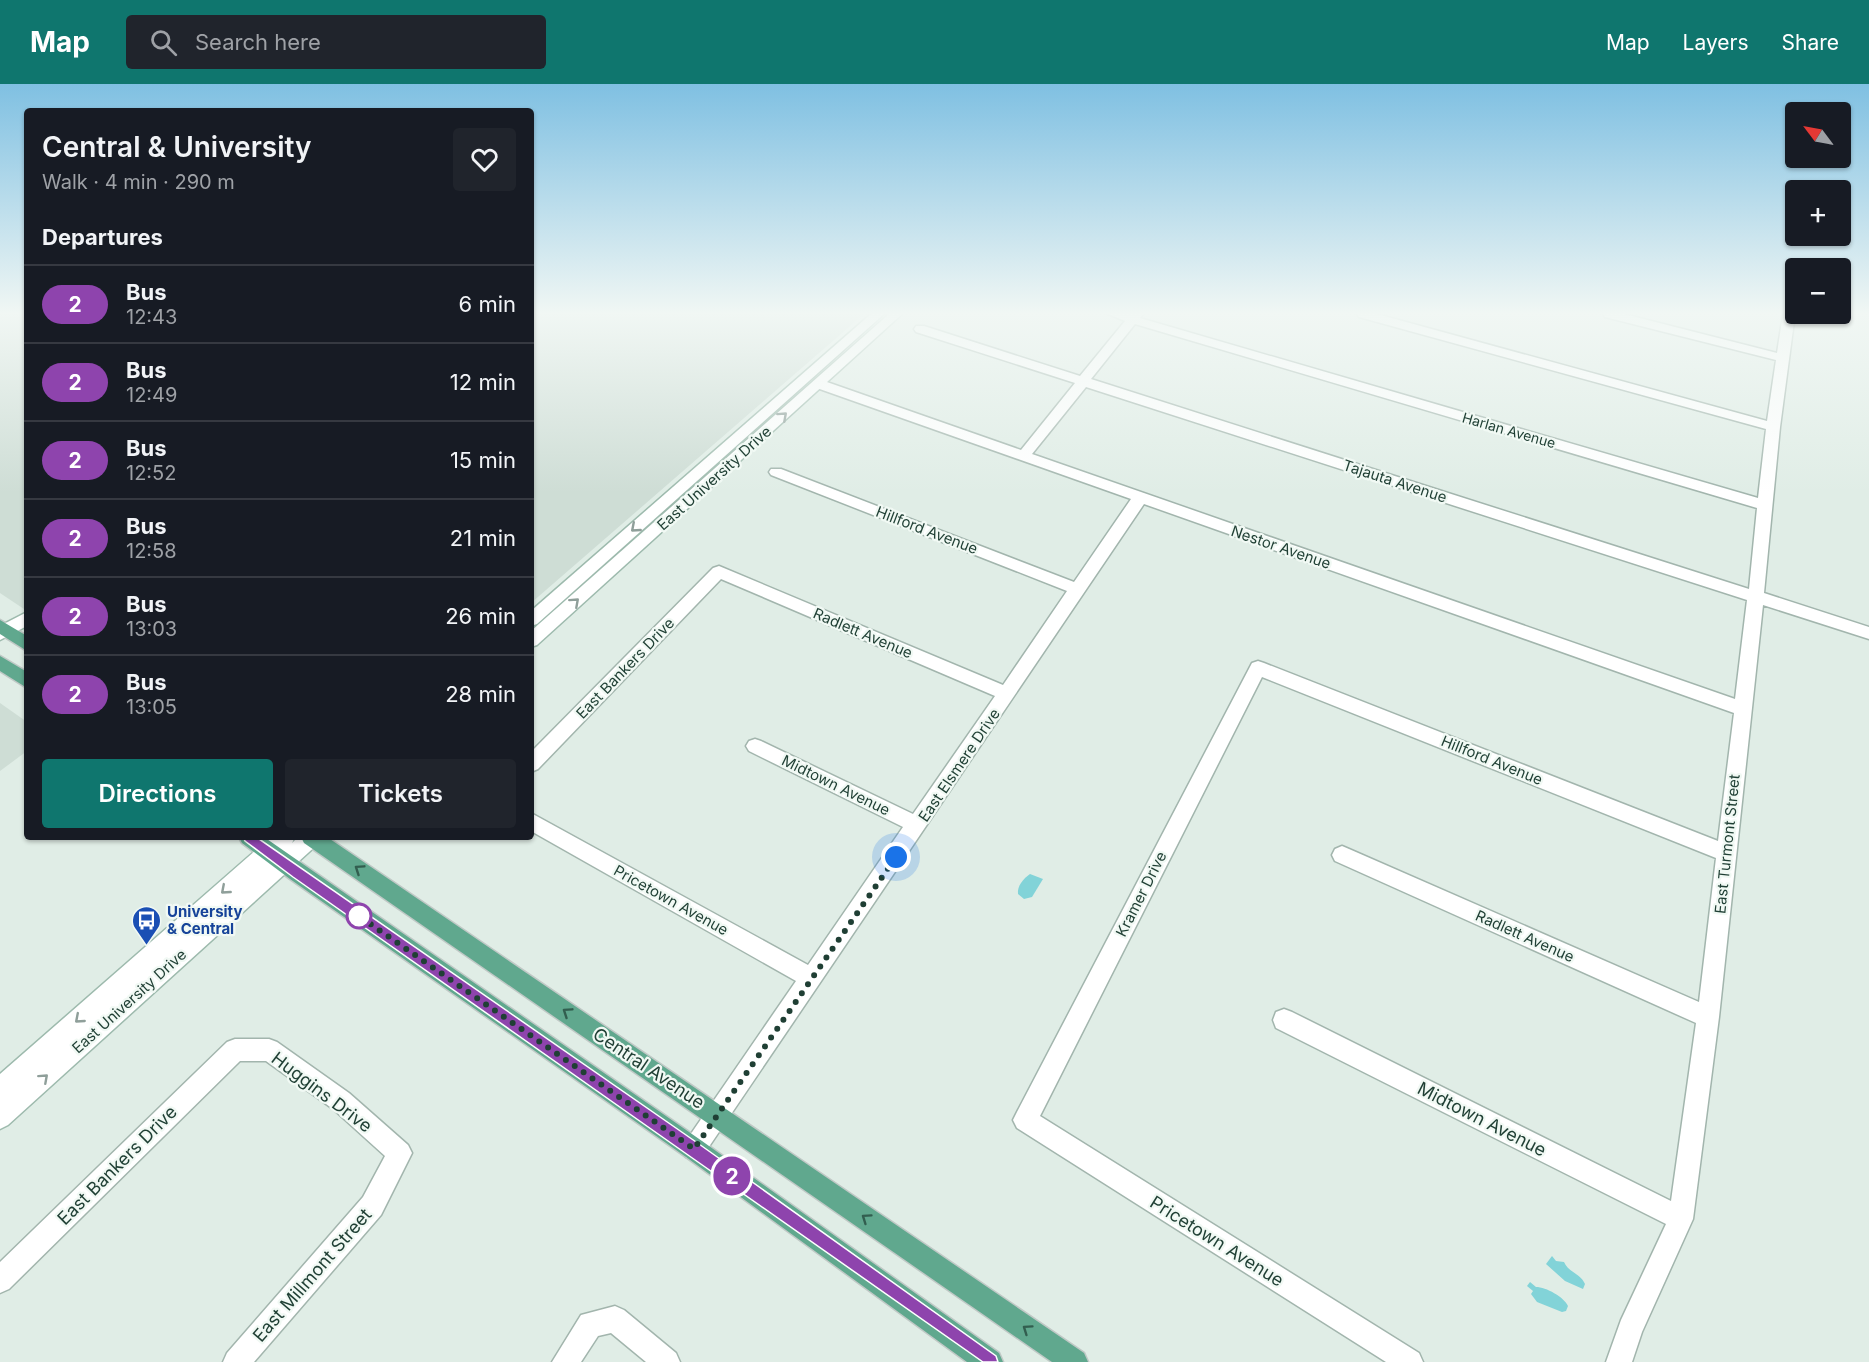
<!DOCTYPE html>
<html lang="en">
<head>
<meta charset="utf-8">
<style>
  :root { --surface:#171b24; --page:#20242c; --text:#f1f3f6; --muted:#9ea1a6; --line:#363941; --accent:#0f766e }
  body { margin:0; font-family:Inter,sans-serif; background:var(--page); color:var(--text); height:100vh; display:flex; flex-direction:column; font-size:22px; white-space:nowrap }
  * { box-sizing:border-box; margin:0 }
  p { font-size:20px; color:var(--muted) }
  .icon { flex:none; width:33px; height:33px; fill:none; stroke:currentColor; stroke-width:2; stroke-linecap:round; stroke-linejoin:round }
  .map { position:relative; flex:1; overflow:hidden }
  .panel { position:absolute; left:24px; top:24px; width:510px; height:732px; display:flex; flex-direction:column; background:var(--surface); border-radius:6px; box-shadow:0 2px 4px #0004 }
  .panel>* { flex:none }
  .badge { padding:0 12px; border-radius:20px; font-size:21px; line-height:39px }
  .needle { width:39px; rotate:302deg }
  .fabs { position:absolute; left:1785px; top:18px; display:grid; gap:12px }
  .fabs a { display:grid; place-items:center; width:66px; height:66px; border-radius:6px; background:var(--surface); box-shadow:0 2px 4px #0004; font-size:30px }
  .you { position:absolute; width:30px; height:30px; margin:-15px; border:4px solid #fff; border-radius:50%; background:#1a73e8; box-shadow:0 0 0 9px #1a73e833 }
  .map>.badge { position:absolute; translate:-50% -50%; box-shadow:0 0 0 3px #fff }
  h2 { padding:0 18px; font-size:22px; line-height:54px }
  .round { display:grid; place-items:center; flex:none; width:63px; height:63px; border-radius:6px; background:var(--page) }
  .summary { display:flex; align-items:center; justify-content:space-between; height:102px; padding:0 18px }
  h1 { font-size:28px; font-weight:600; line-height:45px }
  .action { display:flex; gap:12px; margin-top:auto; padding:12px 18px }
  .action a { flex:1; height:69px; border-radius:6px; background:var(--accent); color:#fff; font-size:24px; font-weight:600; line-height:69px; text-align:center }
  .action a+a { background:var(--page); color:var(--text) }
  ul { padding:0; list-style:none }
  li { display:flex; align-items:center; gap:18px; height:78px; padding:0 18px; border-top:2px solid var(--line) }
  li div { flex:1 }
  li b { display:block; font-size:22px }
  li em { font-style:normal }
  li .badge { min-width:66px; font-weight:700; text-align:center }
  header { display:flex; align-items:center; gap:36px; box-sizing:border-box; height:84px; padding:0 30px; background:var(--accent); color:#fff }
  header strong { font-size:28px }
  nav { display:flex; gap:33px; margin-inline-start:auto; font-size:21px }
  .search { width:420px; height:54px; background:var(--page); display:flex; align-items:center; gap:15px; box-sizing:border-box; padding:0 21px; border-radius:6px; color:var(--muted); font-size:22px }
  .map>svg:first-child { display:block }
  .built { fill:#ceddd5 }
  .water { fill:#82d3d8 }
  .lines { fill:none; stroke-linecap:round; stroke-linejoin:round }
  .street-casing { stroke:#a2b5ad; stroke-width:3 }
  .secondary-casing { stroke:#9dbaad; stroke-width:3 }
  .primary-casing { stroke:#c0c9c6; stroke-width:3 }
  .street { fill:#fff; fill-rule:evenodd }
  .secondary { fill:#fff; fill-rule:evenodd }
  .primary { fill:#60a88e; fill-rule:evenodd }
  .oneway { stroke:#8f9f9a }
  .oneway2 { stroke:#325e4f }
  .line { fill:#8e44ad; stroke:#fff; stroke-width:1.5 }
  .walk { stroke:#1f3f34; stroke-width:6; stroke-dasharray:0 10.8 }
  .stop-dot { fill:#fff; stroke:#8e44ad; stroke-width:3 }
  .labels { text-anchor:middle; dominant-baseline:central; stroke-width:4.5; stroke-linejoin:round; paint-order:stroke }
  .far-street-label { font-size:14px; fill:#1f3f34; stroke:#f1f9f4 }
  .street-label { font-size:15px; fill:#1f3f34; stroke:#f1f9f4 }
  .transit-label { font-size:15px; font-weight:bold; fill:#164399; stroke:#f1f9f4; text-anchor:start }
  .near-street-label { font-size:18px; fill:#1f3f34; stroke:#f1f9f4 }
</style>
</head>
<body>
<header>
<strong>Map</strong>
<div class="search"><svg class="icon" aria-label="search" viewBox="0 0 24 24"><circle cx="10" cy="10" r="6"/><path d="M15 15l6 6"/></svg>Search here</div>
<nav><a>Map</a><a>Layers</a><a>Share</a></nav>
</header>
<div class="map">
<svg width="1869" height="1278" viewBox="0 0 1869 1278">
  <rect width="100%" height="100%" fill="#e0ede6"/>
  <!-- built -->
  <g class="built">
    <polygon points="0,230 27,230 27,527 0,509"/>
    <polygon points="531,230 864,230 531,519"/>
    <polygon points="0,619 27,638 27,667 0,687"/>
  </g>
  <!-- water -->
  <g class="water">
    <path d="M1030,790l13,5 -11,18 -8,2 -6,-5c-1,-8 5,-15 12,-20z"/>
    <path d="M1552,1172l4,5 8,1c4,10 17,12 21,22l-2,5 -18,-8 -19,-17z"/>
    <path d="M1530,1198l6,5c10,0 28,10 32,19l-2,5 -4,1 -25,-10 -6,-8 2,-3 -6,-5z"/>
  </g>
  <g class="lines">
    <defs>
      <g id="street">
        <path d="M1108,230h35l-3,4 618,180 8,-69 -407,-112 -2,-3h20l390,107 9,-61 -171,-43 -2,-3h21l153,39 6,-39h12l-15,113 -16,166 105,34v12l-106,-34 -44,412 -26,202 -51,113 -10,30h-26l15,-42 45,-96 -390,-196 -3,-8 3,-8 8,-3 8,3 379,189 25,-178 -361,-162 -3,-6 3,-6 7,-3 7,3 350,153 17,-144 -454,-181 -222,439 379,237 4,9h-37l-369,-234 -4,-8 4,-8 235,-449 6,-2 6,2 454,178 16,-128 -590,-209 -442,653 -8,4 -8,-4 -4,-8 4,-8 110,-160 -265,-150v-18l277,152 95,-138 -154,-76 -3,-5 3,-5 6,-2 6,2 152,73 82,-118 -274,-117 -183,190 -7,3v-20l182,-184 6,-2 284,119 64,-94 -296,-116 -2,-3 2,-3h10l293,113 57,-83 -317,-112 -2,-3 2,-3h10l197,69 54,-67 -159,-51 -2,-3 2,-3h8l156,50 45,-55zM1135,240l622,184 -8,81 -658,-210zM1086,303l661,213 -12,99 -703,-245z"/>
        <polygon points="235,955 269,955 277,958 349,1009 408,1061 412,1069 381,1131 254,1278 223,1278 227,1269 363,1113 385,1072 333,1025 266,977 240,977 9,1205 0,1209 0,1178 227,958"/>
        <polygon points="615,1222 624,1226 676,1269 680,1278 646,1278 611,1249 598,1252 581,1278 552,1278 581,1231"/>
      </g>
      <g id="secondary">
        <polygon points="871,230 884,230 537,540 531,542 531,527"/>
        <polygon points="889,230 902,230 537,561 531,563 531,547"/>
        <polygon points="27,528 27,542 0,556 0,542"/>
        <polygon points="271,753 295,753 292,759 298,753 322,753 319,759 8,1041 0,1045 0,990"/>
      </g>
      <g id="primary">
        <polygon points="0,536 27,552 27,567 0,550"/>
        <polygon points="0,572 27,588 27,604 0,587"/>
        <polygon points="239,753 264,753 702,1057 999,1269 1003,1278 967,1278 686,1073 290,795 242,759"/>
        <polygon points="301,753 327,753 1084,1269 1088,1278 1052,1278 304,759"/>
      </g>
    </defs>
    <!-- street casing -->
    <use href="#street" class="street-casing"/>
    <!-- secondary casing -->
    <use href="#secondary" class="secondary-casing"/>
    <!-- primary casing -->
    <use href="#primary" class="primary-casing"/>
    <!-- street -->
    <use href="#street" class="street"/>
    <!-- secondary -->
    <use href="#secondary" class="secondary"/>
    <!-- primary -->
    <use href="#primary" class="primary"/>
  </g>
  <!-- one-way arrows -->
  <defs><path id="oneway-chevron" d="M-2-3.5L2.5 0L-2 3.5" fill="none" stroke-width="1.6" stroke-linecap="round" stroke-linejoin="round" transform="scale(1.5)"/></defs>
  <g class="oneway">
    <use href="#oneway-chevron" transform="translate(783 332) rotate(-42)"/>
    <use href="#oneway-chevron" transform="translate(635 444) rotate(139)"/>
    <use href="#oneway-chevron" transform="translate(575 518) rotate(-42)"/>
    <use href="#oneway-chevron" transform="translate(225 806) rotate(139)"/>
    <use href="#oneway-chevron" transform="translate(79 935) rotate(139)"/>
    <use href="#oneway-chevron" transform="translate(44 994) rotate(-42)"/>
  </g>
  <g class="oneway2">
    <use href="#oneway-chevron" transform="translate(359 785) rotate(-146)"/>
    <use href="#oneway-chevron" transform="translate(567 928) rotate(-146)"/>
    <use href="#oneway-chevron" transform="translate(866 1134) rotate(-145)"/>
    <use href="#oneway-chevron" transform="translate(1027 1245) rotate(-145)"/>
  </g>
  <!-- sky -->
  <linearGradient id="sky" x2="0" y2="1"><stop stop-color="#7fc0e2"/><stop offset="0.56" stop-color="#f1f7f4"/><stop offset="1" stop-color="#f1f7f4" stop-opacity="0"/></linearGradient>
  <rect width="1869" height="409" fill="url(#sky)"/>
  <!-- line -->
  <polygon class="line" points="249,748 699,1060 996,1272 998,1278 983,1278 688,1071 293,793 245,757 243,753"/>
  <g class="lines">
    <!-- walk -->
    <polyline class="walk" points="359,832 356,830 694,1065 896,773"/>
  </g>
  <!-- icons -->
  <defs>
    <symbol id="bus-pin" viewBox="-11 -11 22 30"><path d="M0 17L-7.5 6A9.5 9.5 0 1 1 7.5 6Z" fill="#1a4fb4" stroke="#f1f9f4"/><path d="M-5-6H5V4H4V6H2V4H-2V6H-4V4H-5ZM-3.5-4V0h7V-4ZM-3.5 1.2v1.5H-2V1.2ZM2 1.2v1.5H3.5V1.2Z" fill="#fff"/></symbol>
  </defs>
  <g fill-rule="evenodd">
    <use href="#bus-pin" x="130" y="820" width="33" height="45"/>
  </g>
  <!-- markers -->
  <circle class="stop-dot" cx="359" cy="832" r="12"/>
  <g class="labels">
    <!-- far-street labels -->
    <g class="far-street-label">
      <text transform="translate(1509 346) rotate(16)">Harlan Avenue</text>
    </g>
    <!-- street labels -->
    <g class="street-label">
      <text transform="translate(714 394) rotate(-42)">East University Drive</text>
      <text transform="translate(1395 397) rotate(18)">Tajauta Avenue</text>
      <text transform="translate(927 446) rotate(21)">Hillford Avenue</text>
      <text transform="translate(1281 463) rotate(19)">Nestor Avenue</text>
      <text transform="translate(863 549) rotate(23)">Radlett Avenue</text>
      <text transform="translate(625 584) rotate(-46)">East Bankers Drive</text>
      <text transform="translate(1492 676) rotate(22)">Hillford Avenue</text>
      <text transform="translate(959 681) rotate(-56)">East Elsmere Drive</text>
      <text transform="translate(836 701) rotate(26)">Midtown Avenue</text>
      <text transform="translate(1727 760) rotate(-84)">East Turmont Street</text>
      <text transform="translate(1141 810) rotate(-63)">Kramer Drive</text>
      <text transform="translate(671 816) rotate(29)">Pricetown Avenue</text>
      <text transform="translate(1525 852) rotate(24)">Radlett Avenue</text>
      <text transform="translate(129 917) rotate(-42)">East University Drive</text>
    </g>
    <!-- transit labels -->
    <g class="transit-label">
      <text x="167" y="827">University<tspan x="167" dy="17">&amp; Central</tspan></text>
    </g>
    <!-- near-street labels -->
    <g class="near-street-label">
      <text transform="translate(649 984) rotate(34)">Central Avenue</text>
      <text transform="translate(322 1008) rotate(37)">Huggins Drive</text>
      <text transform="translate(1482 1035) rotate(27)">Midtown Avenue</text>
      <text transform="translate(117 1081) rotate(-45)">East Bankers Drive</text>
      <text transform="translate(1217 1157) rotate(32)">Pricetown Avenue</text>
      <text transform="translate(312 1191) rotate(-49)">East Millmont Street</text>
    </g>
  </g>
</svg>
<div class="fabs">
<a><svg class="needle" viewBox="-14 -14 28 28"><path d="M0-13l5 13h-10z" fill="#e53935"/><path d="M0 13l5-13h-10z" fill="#9ea1a6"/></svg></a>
<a>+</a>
<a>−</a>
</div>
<div class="you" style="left:896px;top:773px"></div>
<b class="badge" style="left:732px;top:1092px;background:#8e44ad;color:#fff">2</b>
<section class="panel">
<div class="summary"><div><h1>Central &amp; University</h1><p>Walk · 4 min · 290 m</p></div><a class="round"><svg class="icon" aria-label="heart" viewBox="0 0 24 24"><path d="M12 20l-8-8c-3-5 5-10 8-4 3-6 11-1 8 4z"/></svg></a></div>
<h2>Departures</h2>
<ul>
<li><span class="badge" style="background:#8e44ad;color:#fff">2</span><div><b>Bus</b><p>12:43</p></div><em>6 min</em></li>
<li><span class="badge" style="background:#8e44ad;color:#fff">2</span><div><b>Bus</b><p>12:49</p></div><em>12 min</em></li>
<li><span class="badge" style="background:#8e44ad;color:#fff">2</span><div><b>Bus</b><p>12:52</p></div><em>15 min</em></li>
<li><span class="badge" style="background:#8e44ad;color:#fff">2</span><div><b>Bus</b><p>12:58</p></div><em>21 min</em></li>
<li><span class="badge" style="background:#8e44ad;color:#fff">2</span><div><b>Bus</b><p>13:03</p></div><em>26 min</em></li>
<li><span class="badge" style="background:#8e44ad;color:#fff">2</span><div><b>Bus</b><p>13:05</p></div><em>28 min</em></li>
</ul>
<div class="action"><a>Directions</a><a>Tickets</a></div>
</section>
</div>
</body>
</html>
